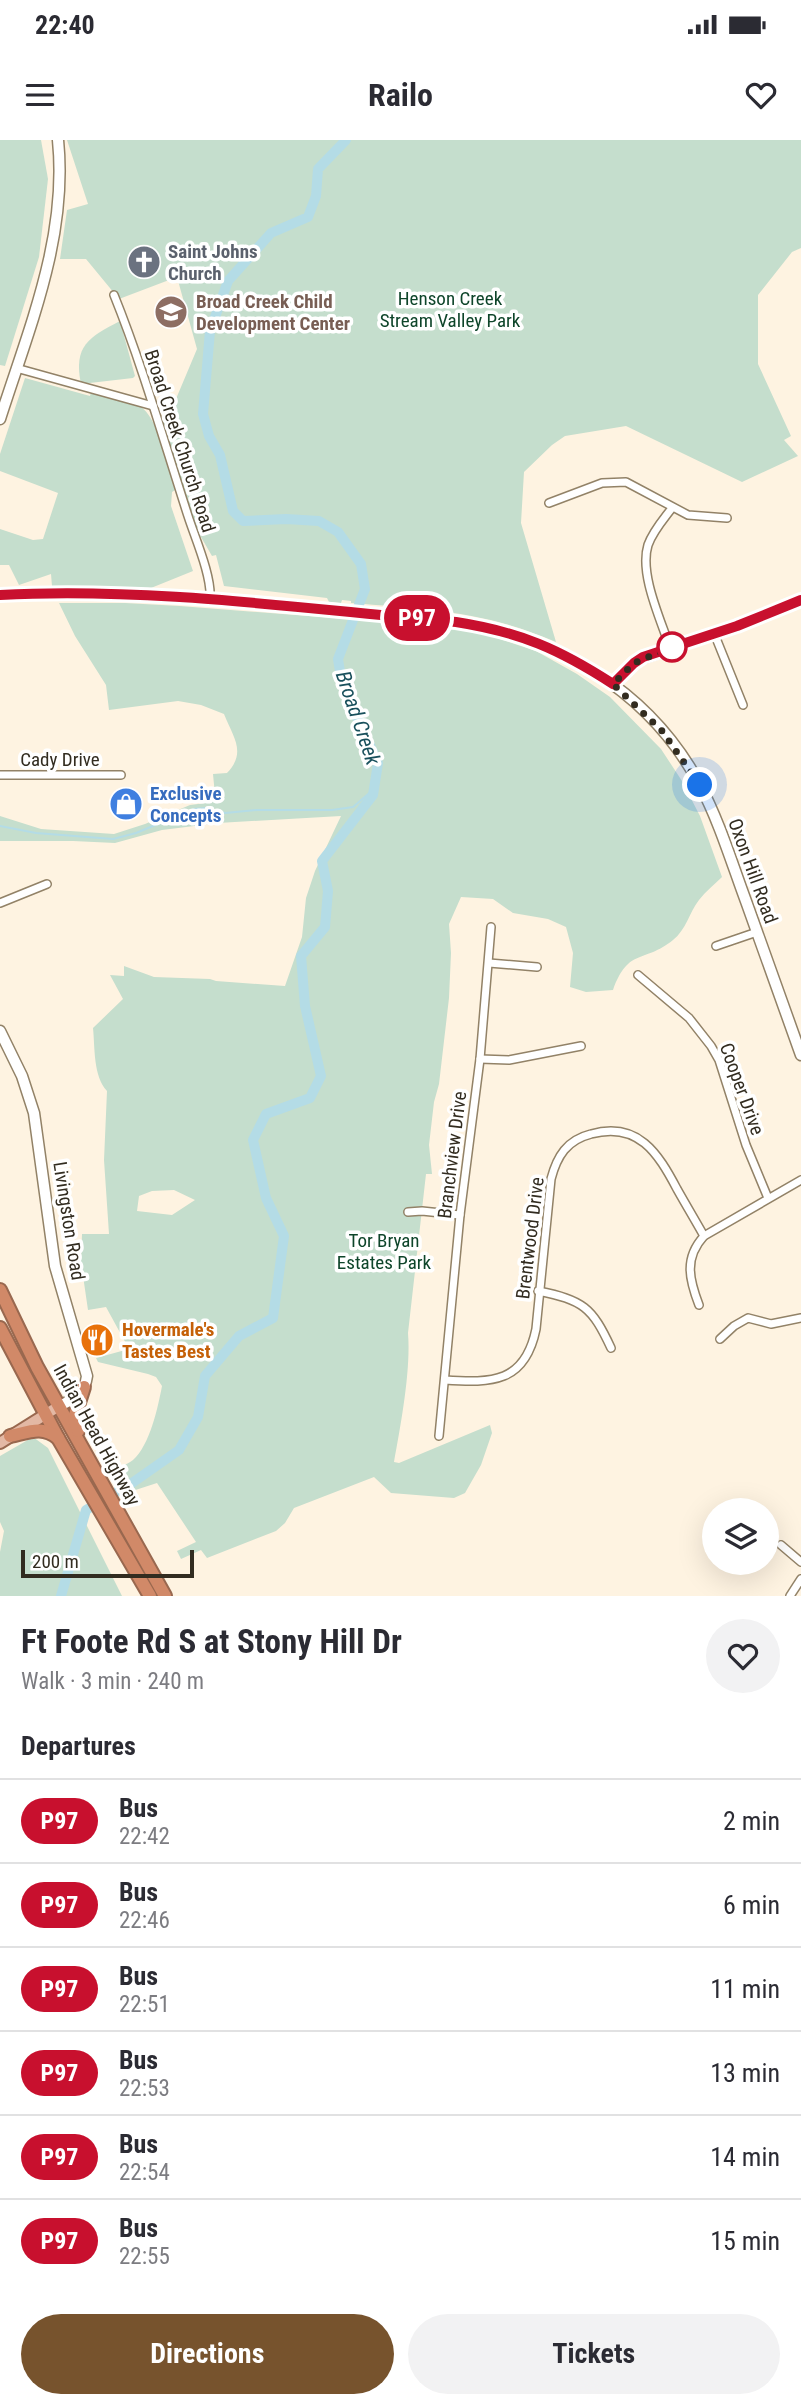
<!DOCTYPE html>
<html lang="en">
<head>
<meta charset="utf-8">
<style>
  :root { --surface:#fff; --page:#f2f2f3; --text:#2b2b33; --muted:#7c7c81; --line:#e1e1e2; --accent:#77532d }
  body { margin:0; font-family:"Roboto Condensed",sans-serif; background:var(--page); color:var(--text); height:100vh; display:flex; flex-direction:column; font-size:26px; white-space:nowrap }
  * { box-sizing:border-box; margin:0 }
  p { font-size:23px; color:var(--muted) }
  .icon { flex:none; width:38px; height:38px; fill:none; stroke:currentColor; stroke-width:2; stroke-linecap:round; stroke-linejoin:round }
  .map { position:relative; height:1456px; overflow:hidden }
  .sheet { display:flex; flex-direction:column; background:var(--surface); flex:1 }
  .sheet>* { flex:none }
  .badge { padding:0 14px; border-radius:23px; font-size:24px; line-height:46px }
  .controls { position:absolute; left:702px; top:1358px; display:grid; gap:14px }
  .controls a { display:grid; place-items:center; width:77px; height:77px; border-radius:50%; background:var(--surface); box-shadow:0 7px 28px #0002; font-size:35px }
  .scale { position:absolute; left:21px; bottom:18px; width:173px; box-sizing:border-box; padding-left:7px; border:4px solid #322c20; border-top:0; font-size:19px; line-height:24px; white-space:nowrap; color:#322c20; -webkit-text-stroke:5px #fff; paint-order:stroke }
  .you { position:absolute; width:35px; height:35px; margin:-18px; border:5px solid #fff; border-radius:50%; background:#1a73e8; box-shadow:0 0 0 10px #1a73e833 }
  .map>.badge { position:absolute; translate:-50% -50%; box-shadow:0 0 0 4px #fff }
  h2 { padding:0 21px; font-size:26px; line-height:63px }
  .round { display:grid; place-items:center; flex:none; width:74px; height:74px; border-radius:37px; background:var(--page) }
  .head { display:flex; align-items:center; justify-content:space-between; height:119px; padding:0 21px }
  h1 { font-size:33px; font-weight:700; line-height:52px }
  .primary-button { display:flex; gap:14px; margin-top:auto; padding:14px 21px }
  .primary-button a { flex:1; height:80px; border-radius:42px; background:var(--accent); color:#fff; font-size:28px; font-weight:700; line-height:80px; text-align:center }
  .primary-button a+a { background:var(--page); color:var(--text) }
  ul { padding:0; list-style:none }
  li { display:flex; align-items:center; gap:21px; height:84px; padding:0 21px; border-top:2px solid var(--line) }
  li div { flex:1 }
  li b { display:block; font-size:26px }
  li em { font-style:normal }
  li .badge { min-width:77px; font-weight:700; text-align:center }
  .status { display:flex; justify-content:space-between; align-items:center; height:49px; padding:0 35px; background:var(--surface); direction:ltr }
  .status svg { height:19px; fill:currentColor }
  header { display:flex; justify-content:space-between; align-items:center; height:91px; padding:0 21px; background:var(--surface); font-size:32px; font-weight:700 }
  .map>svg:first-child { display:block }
  .green { fill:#c5decd; fill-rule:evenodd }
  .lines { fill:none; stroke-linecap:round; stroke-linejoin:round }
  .stream { stroke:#b4dce6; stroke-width:2 }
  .river { stroke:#b4dce6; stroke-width:10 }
  .street-casing { stroke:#928267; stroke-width:10 }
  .secondary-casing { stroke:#928267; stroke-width:13 }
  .primary-casing { stroke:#99684f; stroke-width:14 }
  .highway-casing { stroke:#99684f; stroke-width:16 }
  .street { stroke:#fff; stroke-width:7 }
  .secondary { stroke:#fff; stroke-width:10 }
  .primary { stroke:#e3b8a4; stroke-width:10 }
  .highway { stroke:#d18968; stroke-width:12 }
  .line-casing { stroke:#fff; stroke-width:16 }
  .line { stroke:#c8102e; stroke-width:10 }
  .walk { stroke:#322c20; stroke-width:7; stroke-dasharray:0 12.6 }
  .stop-dot { fill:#fff; stroke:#c8102e; stroke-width:3.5 }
  .labels { text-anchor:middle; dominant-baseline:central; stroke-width:7; stroke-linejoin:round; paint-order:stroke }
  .worship-label { font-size:19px; font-weight:bold; fill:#5b616d; stroke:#fff; text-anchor:start }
  .park-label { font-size:19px; fill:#0e452a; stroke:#fff }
  .education-label { font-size:19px; font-weight:bold; fill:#785e54; stroke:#fff; text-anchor:start }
  .street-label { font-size:19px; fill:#322c20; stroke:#fff }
  .shop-label { font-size:19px; font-weight:bold; fill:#366cbe; stroke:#fff; text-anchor:start }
  .food-label { font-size:19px; font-weight:bold; fill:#c56008; stroke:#fff; text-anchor:start }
  .water-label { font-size:21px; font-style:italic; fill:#19505c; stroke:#fff }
</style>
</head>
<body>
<div class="status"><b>22:40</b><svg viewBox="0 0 49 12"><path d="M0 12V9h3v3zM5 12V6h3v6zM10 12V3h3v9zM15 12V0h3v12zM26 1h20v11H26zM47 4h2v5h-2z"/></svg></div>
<header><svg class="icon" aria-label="menu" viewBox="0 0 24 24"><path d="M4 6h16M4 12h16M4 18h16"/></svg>Railo<svg class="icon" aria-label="heart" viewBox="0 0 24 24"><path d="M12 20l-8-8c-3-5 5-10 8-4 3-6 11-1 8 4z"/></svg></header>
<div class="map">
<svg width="801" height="1456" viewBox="0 0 801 1456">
  <rect width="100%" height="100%" fill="#fef3e1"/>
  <!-- green -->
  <g class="green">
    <polygon points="0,0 41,0 48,39 39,117 5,226 0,225"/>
    <path d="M67,0h734v108l-9,4 -34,43v69l33,72 -7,4 14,16 -56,26 -116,-56 -61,10 -13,9 -28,27 -3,51 35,119c-71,-31 -130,-33 -205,-39v-2l-9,-1 -1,3 -12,-1 -2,-4 -103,-12 -8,-31 -4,1 -18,-31 -36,-107 16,-6 -1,-6 24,-57 -20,-72 -58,22 -33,-40h-26l7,-49 21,-6z"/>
    <path d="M120,181l15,55 -2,2 -52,6c-8,-38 8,-47 39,-63z"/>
    <path d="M25,238l65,18 1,-4c15,5 33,7 48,14 20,10 29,63 36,84l-3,2 -1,14 22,65 -42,17 -99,-2 -1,-12 -32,11 -10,-20h-9v-36l33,11 10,-1 15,-46 -58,-22v-17z"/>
    <path d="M59,463h66l55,3 270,21 41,9 45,15 41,23 33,23 51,52 21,32 18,35 22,61c-7,7 -16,14 -23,23 -10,13 -13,30 -26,40 -30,24 -44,7 -60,50l-27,2 -16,-5 3,-34 -7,-26 -18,-8 -35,-6 -20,-14 -32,-2 -12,27 2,29 -2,45 -10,86 -5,18 -5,43 3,29h-6l-18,159c3,37 -7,91 -14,129l5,1 91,-38 2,8 -11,32 -16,28 -11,5 -63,-5 -17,-16 -80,31 -9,15 -9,8 -69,27 -6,-8 -20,9 -4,-8 19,-9 -39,-59 -37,12 -13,-24c8,-3 20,-6 26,-11 17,-15 25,-53 29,-74l-6,-9 -8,-3 -50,-12 -2,-4 33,-9 -23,-42 -18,3 -7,-48 1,-28h27l-5,-74 3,-69c-14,-15 -12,-44 -14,-63l30,-29 -13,-24 14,1v-10l30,11 56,2 6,2 69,5 17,-49 4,-39 9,-27 26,-55 -123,7 -56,7 -47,13 -42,-2h-73v-25l41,13 73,5 31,-10 45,-19 16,-2 9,-8 -2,-21 14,-1c20,-21 6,-36 -3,-59l-23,-9 -23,-4 -69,9 -3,-25 -31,-49zM174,1050l21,10 -23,15 -35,-4 2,-15 13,-5z"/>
    <polygon points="33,1297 48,1308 122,1456 0,1456 0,1412 4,1391 0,1382 0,1316"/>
  </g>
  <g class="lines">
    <!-- stream -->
    <polyline class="stream" points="0,686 36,693 113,699 136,693 194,669 206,668 225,673 257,670 332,670 353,667 374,649"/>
    <!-- river -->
    <polyline class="river" points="61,1456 86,1370 132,1343 179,1310 198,1277 205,1236 239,1196 273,1178 284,1096 266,1058 253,1000 266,974 310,958 321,936 305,866 301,816 325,787 328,751 322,721 373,655 378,623 342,544 338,519 365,449 361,424 338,392 319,381 286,379 243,381 233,371 220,315 209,296 203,274 210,191 228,141 271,93 308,77 316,56 318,29 346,0"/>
    <defs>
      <g id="street">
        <path d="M114,155c29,72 50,147 74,221 7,22 24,60 22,83"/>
        <polyline points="16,228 153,266"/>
        <polyline points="549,363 602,343 626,342 688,375 727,378"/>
        <polyline points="714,493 743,565"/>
        <path d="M670,508c-9,-28 -31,-74 -22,-103 5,-14 15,-25 24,-37"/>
        <polyline points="0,635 121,635"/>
        <polyline points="0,763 47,744"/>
        <polyline points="716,806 757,792"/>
        <polyline points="489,823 537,827"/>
        <polyline points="638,835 689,878 711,906 719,920 746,1005 768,1058"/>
        <polyline points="480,919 509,920 581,906"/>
        <polyline points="408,1072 422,1071 460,1075"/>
        <path d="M538,1151c45,9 54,16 73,57"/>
        <path d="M699,1165c-10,-26 -15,-47 5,-69l97,-56"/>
        <polyline points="720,1199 734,1186 748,1178 771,1184 801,1178"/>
        <path d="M445,1240c47,3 80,3 91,-51l15,-150c6,-23 16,-39 40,-45 47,-13 67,19 86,55 9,16 18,31 27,47"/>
        <polyline points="439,1296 460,1075 480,919 491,787"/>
        <polyline points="781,1405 801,1422"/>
        <polyline points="790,1456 801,1439"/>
      </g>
      <g id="secondary">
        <path d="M0,279c29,-91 68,-182 58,-279"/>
        <path d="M0,455c153,-8 304,14 456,27 102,15 194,69 244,163 20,38 32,79 47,119 18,50 36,100 54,151"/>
        <polyline points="613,544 634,523 643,518 737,486 801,460"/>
        <path d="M0,891l22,45 12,37 21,153 32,110c-2,17 -14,24 -28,30"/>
      </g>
      <polyline id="primary" points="0,1303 59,1266"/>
      <g id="highway">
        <polyline points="0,1150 37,1227 165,1456"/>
        <polyline points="0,1188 58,1298 150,1456"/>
        <polyline points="78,1291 74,1278 84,1247"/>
        <path d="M10,1296c19,-4 32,-11 48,2"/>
      </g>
    </defs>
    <!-- street casing -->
    <use href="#street" class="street-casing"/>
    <!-- secondary casing -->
    <use href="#secondary" class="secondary-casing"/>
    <!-- primary casing -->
    <use href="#primary" class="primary-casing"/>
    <!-- highway casing -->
    <use href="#highway" class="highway-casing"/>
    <!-- street -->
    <use href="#street" class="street"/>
    <!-- secondary -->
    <use href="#secondary" class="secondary"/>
    <!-- primary -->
    <use href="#primary" class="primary"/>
    <!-- highway -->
    <use href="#highway" class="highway"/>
  </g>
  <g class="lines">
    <defs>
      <path id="line" d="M0,455c153,-8 304,14 456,27 64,10 103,27 157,62l21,-21 9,-6 94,-31 64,-26"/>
    </defs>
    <!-- line casing -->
    <use href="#line" class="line-casing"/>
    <!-- line -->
    <use href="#line" class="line"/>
    <!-- walk -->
    <polyline class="walk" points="672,507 634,523 613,544 662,591 700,645"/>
  </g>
  <!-- icons -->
  <defs>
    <symbol id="church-disc" viewBox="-11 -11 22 22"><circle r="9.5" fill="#6b7280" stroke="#fff"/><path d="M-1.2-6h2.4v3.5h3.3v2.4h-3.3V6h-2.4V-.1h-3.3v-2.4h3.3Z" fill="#fff"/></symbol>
    <symbol id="school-disc" viewBox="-11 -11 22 22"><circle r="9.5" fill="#8d6e63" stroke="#fff"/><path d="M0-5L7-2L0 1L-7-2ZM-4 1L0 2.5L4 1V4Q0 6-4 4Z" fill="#fff"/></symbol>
    <symbol id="shop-disc" viewBox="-11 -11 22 22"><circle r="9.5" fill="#3f7fe0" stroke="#fff"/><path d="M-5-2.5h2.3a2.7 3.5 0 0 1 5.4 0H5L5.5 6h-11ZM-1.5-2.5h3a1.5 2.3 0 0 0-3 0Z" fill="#fff"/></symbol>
    <symbol id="restaurant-disc" viewBox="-11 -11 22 22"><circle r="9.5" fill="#e8710a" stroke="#fff"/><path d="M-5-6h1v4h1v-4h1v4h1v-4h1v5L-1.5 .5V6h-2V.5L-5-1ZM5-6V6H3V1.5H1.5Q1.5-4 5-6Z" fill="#fff"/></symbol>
  </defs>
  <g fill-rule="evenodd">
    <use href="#church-disc" x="125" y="103" width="38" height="38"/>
    <use href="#school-disc" x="152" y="153" width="38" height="38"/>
    <use href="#shop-disc" x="107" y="645" width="38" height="38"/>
    <use href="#restaurant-disc" x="78" y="1181" width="38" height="38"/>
  </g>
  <!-- markers -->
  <circle class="stop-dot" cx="672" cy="507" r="14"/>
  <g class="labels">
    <!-- worship labels -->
    <g class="worship-label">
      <text x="168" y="111">Saint Johns<tspan x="168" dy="22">Church</tspan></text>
    </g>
    <!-- park labels -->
    <g class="park-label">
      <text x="450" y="158">Henson Creek<tspan x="450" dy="22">Stream Valley Park</tspan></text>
      <text x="384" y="1100">Tor Bryan<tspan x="384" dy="22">Estates Park</tspan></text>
    </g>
    <!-- education labels -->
    <g class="education-label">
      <text x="196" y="161">Broad Creek Child<tspan x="196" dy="22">Development Center</tspan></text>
    </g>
    <!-- street labels -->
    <g class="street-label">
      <text transform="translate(180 301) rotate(72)">Broad Creek Church Road</text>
      <text x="60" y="619">Cady Drive</text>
      <text transform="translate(753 731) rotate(70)">Oxon Hill Road</text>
      <text transform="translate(742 949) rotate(70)">Cooper Drive</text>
      <text transform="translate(452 1015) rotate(-83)">Branchview Drive</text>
      <text transform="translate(69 1081) rotate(81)">Livingston Road</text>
      <text transform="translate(530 1098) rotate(-83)">Brentwood Drive</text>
      <text transform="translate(97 1295) rotate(61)">Indian Head Highway</text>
    </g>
    <!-- shop labels -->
    <g class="shop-label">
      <text x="150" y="653">Exclusive<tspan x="150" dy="22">Concepts</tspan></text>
    </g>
    <!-- food labels -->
    <g class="food-label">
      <text x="122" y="1189">Hovermale's<tspan x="122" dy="22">Tastes Best</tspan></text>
    </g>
    <!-- water labels -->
    <g class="water-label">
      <text transform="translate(358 578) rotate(71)">Broad Creek</text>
    </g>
  </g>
</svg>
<div class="controls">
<a><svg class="icon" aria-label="layers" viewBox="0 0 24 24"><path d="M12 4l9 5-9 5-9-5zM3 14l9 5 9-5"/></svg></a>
</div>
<div class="scale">200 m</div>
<div class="you" style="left:700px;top:645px"></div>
<b class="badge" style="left:417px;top:478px;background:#c8102e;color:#fff">P97</b>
</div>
<section class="sheet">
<div class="head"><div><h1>Ft Foote Rd S at Stony Hill Dr</h1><p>Walk · 3 min · 240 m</p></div><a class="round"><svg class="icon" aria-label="heart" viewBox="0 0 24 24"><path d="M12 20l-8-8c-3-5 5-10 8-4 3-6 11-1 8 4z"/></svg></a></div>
<h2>Departures</h2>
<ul>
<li><span class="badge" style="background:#c8102e;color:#fff">P97</span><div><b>Bus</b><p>22:42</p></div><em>2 min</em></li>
<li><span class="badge" style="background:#c8102e;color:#fff">P97</span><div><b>Bus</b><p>22:46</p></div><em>6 min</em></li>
<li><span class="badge" style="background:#c8102e;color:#fff">P97</span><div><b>Bus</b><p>22:51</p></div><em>11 min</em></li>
<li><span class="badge" style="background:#c8102e;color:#fff">P97</span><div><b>Bus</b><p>22:53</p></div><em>13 min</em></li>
<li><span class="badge" style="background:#c8102e;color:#fff">P97</span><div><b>Bus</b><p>22:54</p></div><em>14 min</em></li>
<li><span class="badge" style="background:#c8102e;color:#fff">P97</span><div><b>Bus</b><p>22:55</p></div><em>15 min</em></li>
</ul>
<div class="primary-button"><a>Directions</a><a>Tickets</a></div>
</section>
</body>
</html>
